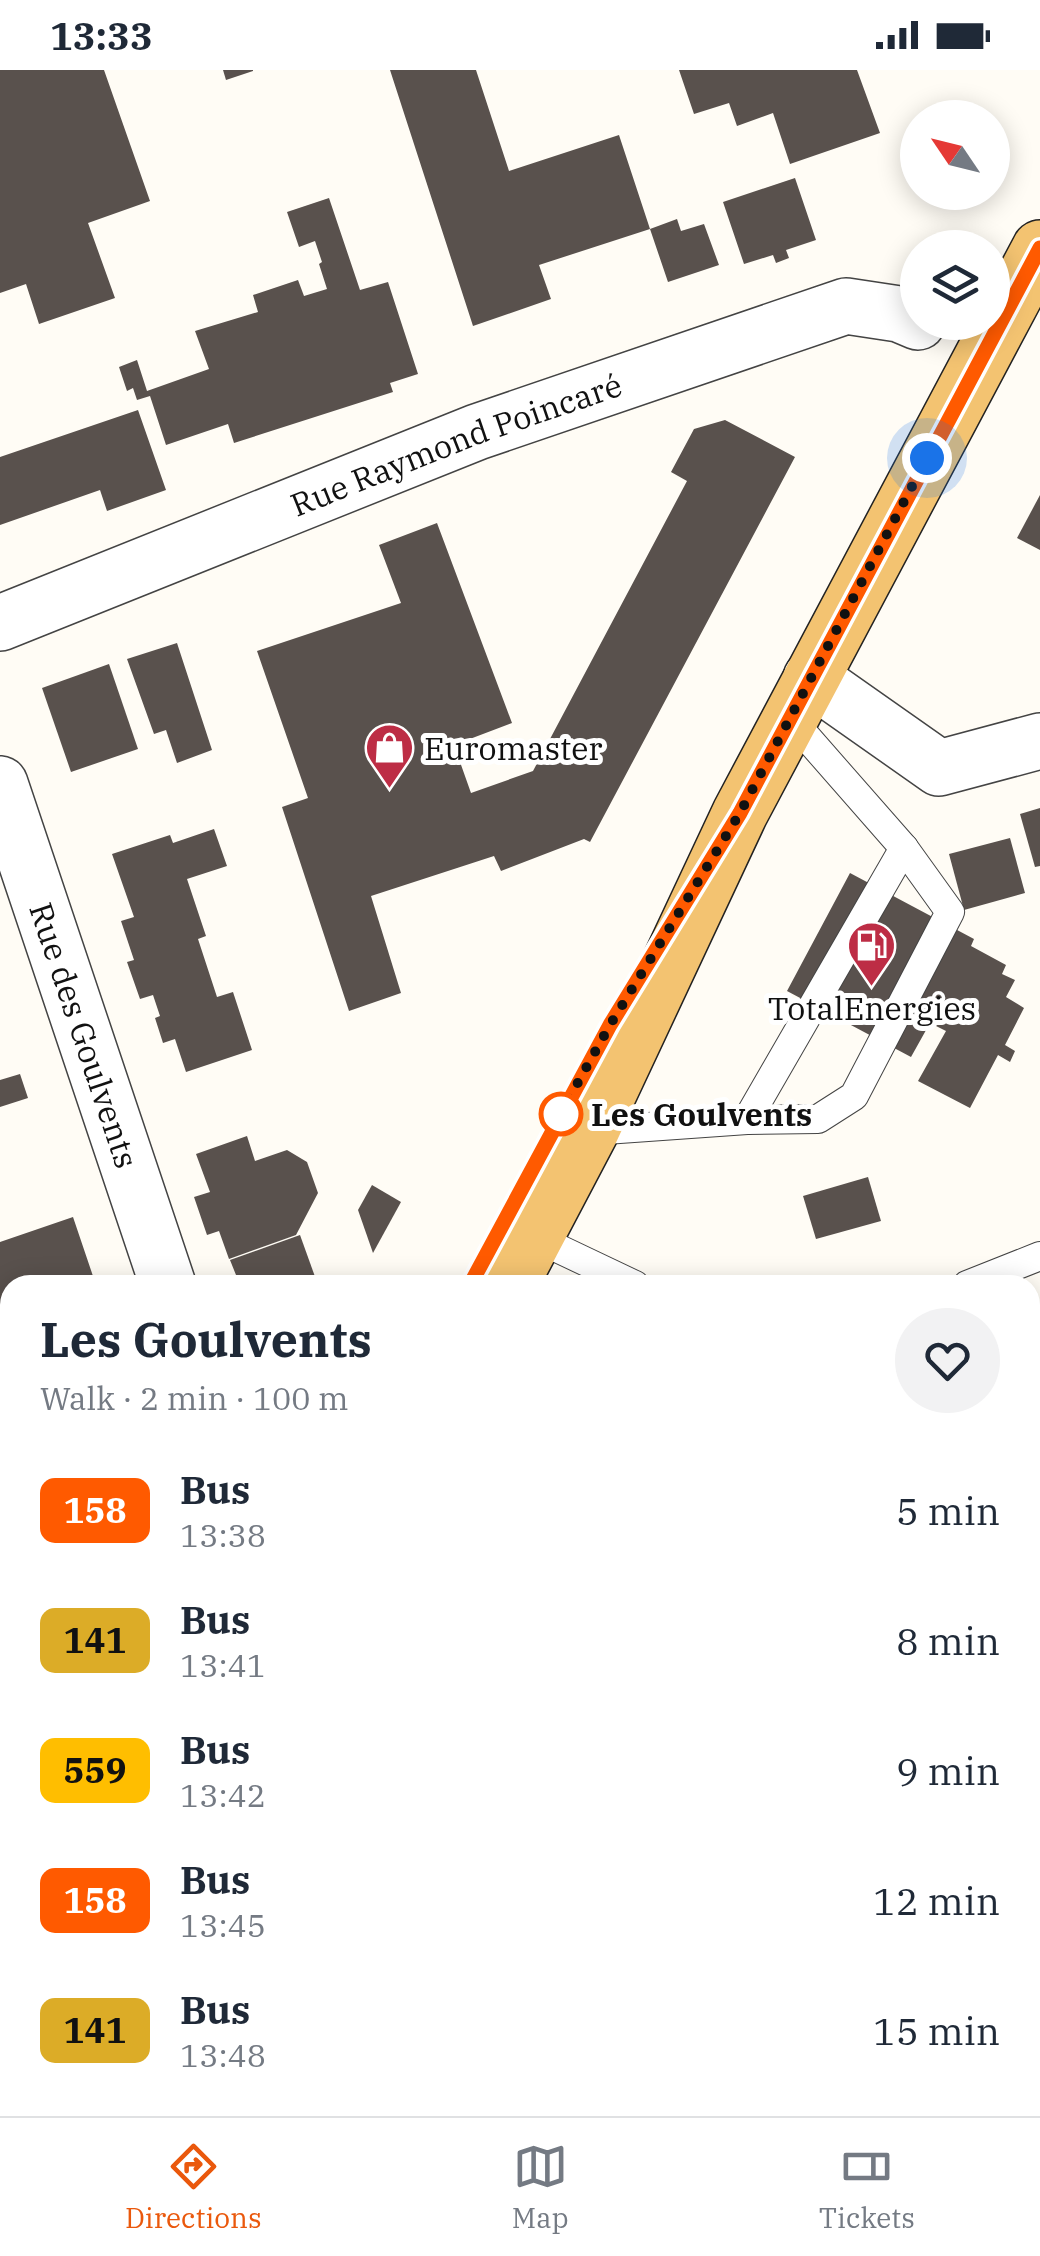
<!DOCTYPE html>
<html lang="en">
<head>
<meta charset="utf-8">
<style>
  :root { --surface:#fff; --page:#f2f2f3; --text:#1f2937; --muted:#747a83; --line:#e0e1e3; --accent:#ea580c }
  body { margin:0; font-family:"IBM Plex Serif",serif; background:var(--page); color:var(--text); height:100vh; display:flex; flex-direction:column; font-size:38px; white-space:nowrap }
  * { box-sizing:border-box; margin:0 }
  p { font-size:32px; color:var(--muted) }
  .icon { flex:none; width:55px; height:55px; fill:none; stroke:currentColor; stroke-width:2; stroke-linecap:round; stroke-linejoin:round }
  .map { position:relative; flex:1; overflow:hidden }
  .sheet { position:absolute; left:0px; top:1205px; width:1040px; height:842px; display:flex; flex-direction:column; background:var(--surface); border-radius:30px 30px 0 0; box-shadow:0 5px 25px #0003 }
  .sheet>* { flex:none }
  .badge { padding:0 20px; border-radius:15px; font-size:35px; line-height:65px }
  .needle { width:65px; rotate:305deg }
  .controls { position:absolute; left:900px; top:30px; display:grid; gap:20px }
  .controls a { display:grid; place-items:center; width:110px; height:110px; border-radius:50%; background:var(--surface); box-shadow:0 5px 25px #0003; font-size:50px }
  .you { position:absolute; width:50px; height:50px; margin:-25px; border:8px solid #fff; border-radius:50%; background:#1a73e8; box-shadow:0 0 0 15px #1a73e833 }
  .map>.badge { position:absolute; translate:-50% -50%; box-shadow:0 0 0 5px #fff }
  .round { display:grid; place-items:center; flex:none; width:105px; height:105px; border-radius:52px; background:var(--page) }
  .headline { display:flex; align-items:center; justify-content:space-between; height:170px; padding:0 40px }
  h1 { font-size:48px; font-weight:700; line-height:75px }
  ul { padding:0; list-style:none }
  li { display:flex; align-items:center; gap:30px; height:130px; padding:0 40px }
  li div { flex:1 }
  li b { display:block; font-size:38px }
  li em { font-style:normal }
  li .badge { min-width:110px; font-weight:700; text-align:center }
  .status { display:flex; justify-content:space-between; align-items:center; height:70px; padding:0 50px; background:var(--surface); direction:ltr }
  .status svg { height:28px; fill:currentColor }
  .tab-bar { display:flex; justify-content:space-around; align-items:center; height:140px; border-top:2px solid var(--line); background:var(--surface); font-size:28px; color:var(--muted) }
  .tab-bar a { display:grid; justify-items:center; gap:5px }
  .tab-bar .current { color:var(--accent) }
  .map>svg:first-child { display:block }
  .building { fill:#59514d }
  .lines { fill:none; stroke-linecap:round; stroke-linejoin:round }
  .lane-casing { stroke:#444; stroke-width:30 }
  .street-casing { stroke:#444; stroke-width:58 }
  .primary-casing { stroke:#222; stroke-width:58 }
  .path { stroke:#333; stroke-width:6; stroke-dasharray:10 5; stroke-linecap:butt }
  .lane { stroke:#fff; stroke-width:28 }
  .street { stroke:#fff; stroke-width:55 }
  .primary { stroke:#f3c371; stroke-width:55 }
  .line-casing { stroke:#fff; stroke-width:22 }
  .line { stroke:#ff5a00; stroke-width:15 }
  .walk { stroke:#111; stroke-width:10; stroke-dasharray:0 18 }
  .stop-dot { fill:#fff; stroke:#ff5a00; stroke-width:5 }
  .labels { text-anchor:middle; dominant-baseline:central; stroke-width:10; stroke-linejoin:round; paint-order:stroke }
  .street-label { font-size:32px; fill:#111; stroke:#fff }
  .poi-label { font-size:32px; fill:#111; stroke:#fff; text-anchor:start }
  .stop-label { font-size:32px; font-weight:bold; fill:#111; stroke:#fff; text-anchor:start }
</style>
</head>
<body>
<div class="status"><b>13:33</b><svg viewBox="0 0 49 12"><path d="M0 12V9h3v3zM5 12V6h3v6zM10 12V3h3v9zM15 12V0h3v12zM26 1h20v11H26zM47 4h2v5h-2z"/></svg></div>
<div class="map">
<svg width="1040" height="2046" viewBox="0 0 1040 2046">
  <rect width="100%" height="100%" fill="#fffcf5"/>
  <!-- building -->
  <g class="building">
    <polygon points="0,0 104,0 150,131 88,153 115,228 39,254 26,214 0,223"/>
    <polygon points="223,0 253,0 253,1 226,10"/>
    <polygon points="390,0 476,0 509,101 619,65 650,159 539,195 551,229 473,256"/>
    <polygon points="679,0 857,0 880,63 790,94 773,43 737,56 729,33 694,44"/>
    <polygon points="795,108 816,170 786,180 789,188 776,193 773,185 744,194 723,132"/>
    <polygon points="329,128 360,220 388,212 418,304 390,313 393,322 234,373 228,354 166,375 150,326 137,330 133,318 127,321 119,297 137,290 147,321 209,299 195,261 258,242 253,225 298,210 304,226 327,219 319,194 322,192 315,171 299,177 287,142"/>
    <polygon points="677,149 681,161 704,154 719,195 668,212 650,159"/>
    <polygon points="138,340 166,420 107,441 100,420 0,455 0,387"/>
    <polygon points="725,350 795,387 590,772 584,769 501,801 494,786 371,826 401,923 349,941 282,737 308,728 257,581 401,533 379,475 437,453 512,653 454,675 471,723 533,701 687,411 671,402 694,359"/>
    <polygon points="1040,425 1040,480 1017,468"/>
    <polygon points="177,573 212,680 177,693 166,660 154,664 127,589"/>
    <polygon points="109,594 138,679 71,702 42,618"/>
    <polygon points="1040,738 1040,796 1035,797 1020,744"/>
    <polygon points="214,759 227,796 187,809 206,866 198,869 217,927 233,922 252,980 186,1002 175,969 163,973 155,948 160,946 153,925 140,929 127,892 134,890 121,851 134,847 112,784 170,765 173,773"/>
    <polygon points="1010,768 1025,823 964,840 949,784"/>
    <polygon points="850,803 974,869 971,876 1006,895 1002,904 1015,910 1006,927 1024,938 1005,975 1015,981 1010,992 998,985 970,1038 918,1011 946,961 930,953 911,987 787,921"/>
    <polygon points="20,1004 28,1028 0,1037 0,1010"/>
    <polygon points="247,1066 255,1091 287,1080 307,1092 318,1123 296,1165 229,1189 219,1161 207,1165 194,1127 210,1122 196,1084"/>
    <polygon points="868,1107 881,1151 816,1169 803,1126"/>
    <polygon points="372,1115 401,1132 373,1183 358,1140"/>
    <polygon points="73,1147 96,1215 10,1215 10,1330 0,1333 0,1172"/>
    <polygon points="300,1165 318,1215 240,1215 230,1190"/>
    <polygon points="1040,1275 1040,1335 1039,1335 1030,1307 1030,1278"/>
    <polygon points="1040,1336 1040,1405 1030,1408 1030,1339"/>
    <polygon points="0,1666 10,1672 10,1761 0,1755"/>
    <polygon points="1040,1959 1040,2046 876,2046 874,2038 1030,2038 1030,1962"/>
    <polygon points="402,2038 455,2038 457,2046 405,2046"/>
    <polygon points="731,2038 754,2038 761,2046 725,2046 724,2044"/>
  </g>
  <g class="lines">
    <defs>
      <g id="lane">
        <polyline points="747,1050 818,1049 854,1026 950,842 904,778 790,648"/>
        <polyline points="591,1061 747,1050 904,778"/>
        <polyline points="536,1168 635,1215"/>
        <polyline points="967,1215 1040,1186"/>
        <polyline points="0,1375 10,1372"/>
        <polyline points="0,1637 10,1631"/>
        <polyline points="0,1679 10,1661"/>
        <polyline points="0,1739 10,1721"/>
        <polyline points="0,1788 10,1770"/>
        <polyline points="0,1825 10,1831"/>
        <polyline points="269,2046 273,2038"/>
        <polyline points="603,2046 616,2038"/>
      </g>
      <g id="street">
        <path id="s1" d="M0,553l477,-191 369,-126 53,8 19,8"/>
        <polyline points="811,608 939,698 1040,671"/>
        <path id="s2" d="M0,714l168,501"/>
      </g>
      <g id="primary">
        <polyline points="510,1215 591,1061 740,743 1040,178"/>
        <polyline points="71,2046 76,2038"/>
      </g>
    </defs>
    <!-- lane casing -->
    <use href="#lane" class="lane-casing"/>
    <!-- street casing -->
    <use href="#street" class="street-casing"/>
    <!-- primary casing -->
    <use href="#primary" class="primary-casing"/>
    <!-- path -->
    <polyline class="path" points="348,2046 353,2038"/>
    <!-- lane -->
    <use href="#lane" class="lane"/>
    <!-- street -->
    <use href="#street" class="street"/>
    <!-- primary -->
    <use href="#primary" class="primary"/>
  </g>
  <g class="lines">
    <defs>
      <polyline id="line" points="470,1215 610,955 740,743 1040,178"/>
    </defs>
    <!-- line casing -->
    <use href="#line" class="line-casing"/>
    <!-- line -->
    <use href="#line" class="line"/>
    <!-- walk -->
    <polyline class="walk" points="561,1044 556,1052 610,955 740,743 927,388"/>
  </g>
  <!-- icons -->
  <defs>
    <symbol id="shop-pin" viewBox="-11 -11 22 30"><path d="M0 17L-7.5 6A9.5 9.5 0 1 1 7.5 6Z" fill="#bd2d45" stroke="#fff"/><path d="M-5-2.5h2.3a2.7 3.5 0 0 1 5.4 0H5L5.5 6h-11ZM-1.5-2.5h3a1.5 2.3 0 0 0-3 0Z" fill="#fff"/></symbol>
    <symbol id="fuel-pin" viewBox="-11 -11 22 30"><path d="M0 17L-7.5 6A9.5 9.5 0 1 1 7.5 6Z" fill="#bd2d45" stroke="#fff"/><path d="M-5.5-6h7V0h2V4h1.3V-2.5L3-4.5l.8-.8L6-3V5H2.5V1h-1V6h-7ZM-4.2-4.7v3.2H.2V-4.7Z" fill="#fff"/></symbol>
  </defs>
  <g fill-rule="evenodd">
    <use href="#shop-pin" x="362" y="650" width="55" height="75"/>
    <use href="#fuel-pin" x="844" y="848" width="55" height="75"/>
  </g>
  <!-- markers -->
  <circle class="stop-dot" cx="561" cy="1044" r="20"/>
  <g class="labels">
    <!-- street labels -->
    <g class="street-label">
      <text stroke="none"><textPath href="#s1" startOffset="490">Rue Raymond Poincaré</textPath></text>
      <text stroke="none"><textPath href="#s2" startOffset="265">Rue des Goulvents</textPath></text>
    </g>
    <!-- poi labels -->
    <g class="poi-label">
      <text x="424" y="678">Euromaster</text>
      <text x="872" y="938" text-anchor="middle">TotalEnergies</text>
    </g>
    <!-- stop labels -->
    <g class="stop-label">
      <text x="591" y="1044">Les Goulvents</text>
    </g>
  </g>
</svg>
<div class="controls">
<a><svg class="needle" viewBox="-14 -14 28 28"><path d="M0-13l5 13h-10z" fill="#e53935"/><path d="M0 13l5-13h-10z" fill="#747a83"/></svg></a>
<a><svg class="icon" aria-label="layers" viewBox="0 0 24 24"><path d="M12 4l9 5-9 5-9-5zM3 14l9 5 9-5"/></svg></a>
</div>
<div class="you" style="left:927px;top:388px"></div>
<section class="sheet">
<div class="headline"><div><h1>Les Goulvents</h1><p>Walk · 2 min · 100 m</p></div><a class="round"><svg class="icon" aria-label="heart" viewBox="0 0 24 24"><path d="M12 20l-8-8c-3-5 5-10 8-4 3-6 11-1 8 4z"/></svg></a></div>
<ul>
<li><span class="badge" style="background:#ff5a00;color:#fff">158</span><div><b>Bus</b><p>13:38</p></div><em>5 min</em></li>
<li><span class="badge" style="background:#dcac27;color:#111">141</span><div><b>Bus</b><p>13:41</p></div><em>8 min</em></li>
<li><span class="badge" style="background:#ffbe00;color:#111">559</span><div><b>Bus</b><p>13:42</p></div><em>9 min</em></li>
<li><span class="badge" style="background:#ff5a00;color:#fff">158</span><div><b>Bus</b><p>13:45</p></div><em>12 min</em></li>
<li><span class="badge" style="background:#dcac27;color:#111">141</span><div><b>Bus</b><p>13:48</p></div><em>15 min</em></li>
</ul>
</section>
</div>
<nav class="tab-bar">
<a class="current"><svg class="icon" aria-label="directions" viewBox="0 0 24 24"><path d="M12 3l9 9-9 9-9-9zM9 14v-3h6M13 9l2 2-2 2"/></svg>Directions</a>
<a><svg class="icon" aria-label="map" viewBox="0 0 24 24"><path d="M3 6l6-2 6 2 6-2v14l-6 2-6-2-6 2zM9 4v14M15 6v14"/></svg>Map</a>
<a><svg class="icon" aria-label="tickets" viewBox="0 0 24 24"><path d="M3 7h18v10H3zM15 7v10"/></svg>Tickets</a>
</nav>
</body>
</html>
